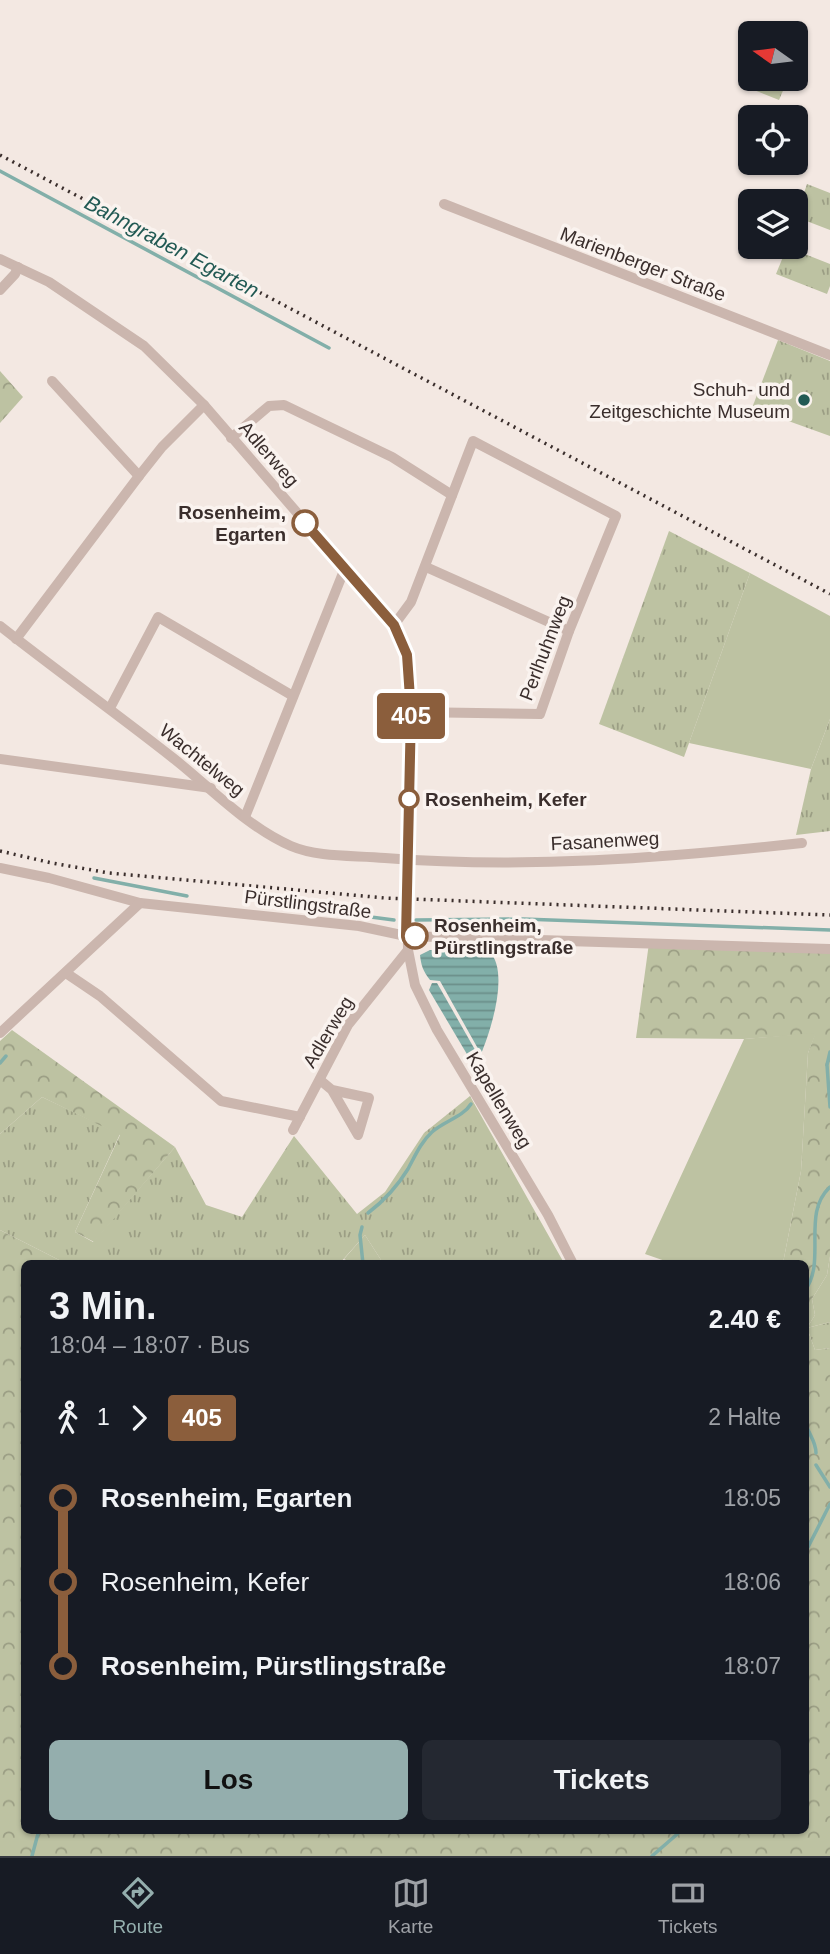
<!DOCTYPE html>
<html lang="de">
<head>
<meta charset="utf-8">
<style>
  :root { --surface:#171b24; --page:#242831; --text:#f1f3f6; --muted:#9ea1a6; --line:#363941; --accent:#94aead }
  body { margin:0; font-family:Arial,sans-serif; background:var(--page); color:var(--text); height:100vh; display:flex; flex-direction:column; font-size:26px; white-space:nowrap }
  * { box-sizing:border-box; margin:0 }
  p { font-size:23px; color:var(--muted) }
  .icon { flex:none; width:38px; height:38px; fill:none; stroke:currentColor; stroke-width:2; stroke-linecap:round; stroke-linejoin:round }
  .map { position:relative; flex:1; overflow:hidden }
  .panel { position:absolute; left:21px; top:1260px; width:788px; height:574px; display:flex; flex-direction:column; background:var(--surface); border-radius:10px; box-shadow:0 2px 5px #0004 }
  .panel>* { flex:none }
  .badge { padding:0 14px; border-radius:5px; font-size:24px; line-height:46px }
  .needle { width:46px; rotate:284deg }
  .tools { position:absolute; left:738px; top:21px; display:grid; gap:14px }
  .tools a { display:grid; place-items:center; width:70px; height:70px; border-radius:10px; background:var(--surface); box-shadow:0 2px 5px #0004; font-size:35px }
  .map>.badge { position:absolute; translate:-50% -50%; box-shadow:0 0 0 4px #fff }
  .legs { display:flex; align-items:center; gap:10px; height:77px; padding:0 28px; font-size:23px }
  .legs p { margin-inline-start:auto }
  .overview { display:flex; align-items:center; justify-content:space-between; height:119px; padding:0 28px }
  h1 { font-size:38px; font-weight:700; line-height:52px }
  .primary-button { display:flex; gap:14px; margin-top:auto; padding:14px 28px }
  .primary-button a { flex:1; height:80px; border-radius:10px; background:var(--accent); color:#111; font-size:28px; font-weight:700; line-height:80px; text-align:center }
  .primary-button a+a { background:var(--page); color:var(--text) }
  ul { padding:0 28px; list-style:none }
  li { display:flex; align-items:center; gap:24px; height:84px; font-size:26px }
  li i { display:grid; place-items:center; width:10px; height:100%; margin:0 9px; background:currentColor }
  li i::after { content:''; width:18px; height:18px; margin:-9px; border:5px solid; border-radius:50%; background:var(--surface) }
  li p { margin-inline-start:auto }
  li:first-child i { background:linear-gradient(#0000 50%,currentColor 0) }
  li:last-child i { background:linear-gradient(currentColor 50%,#0000 0) }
  .tabs { display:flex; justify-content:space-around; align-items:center; height:98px; border-top:2px solid var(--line); background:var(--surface); font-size:19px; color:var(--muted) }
  .tabs a { display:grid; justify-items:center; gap:4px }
  .tabs .current { color:var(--accent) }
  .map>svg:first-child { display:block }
  .grass { fill:url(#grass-tufts) }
  .forest { fill:url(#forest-crowns) }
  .garden { fill:#bdc2a2 }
  .water { fill:url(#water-rules) }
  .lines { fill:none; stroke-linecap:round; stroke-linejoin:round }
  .stream { stroke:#82afa9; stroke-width:3.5 }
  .minor { stroke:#cbb6ae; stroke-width:10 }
  .rail { stroke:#3a2e2c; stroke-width:3.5; stroke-dasharray:2 5; stroke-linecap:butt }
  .line-1-casing { stroke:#fff; stroke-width:16 }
  .line-1 { stroke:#8b5e3c; stroke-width:10 }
  .poi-dot { fill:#225a54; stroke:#faf3ef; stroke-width:2.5 }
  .stop-1-dot { fill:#fff; stroke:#8b5e3c; stroke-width:3.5 }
  .labels { text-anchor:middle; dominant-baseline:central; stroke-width:7; stroke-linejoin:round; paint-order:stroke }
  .street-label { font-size:19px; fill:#3a2e2c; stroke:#faf3ef }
  .poi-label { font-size:19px; fill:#3a2e2c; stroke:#faf3ef; text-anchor:end }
  .stop-label { font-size:19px; font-weight:bold; fill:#3a2e2c; stroke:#faf3ef; text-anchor:start }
  .water-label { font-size:21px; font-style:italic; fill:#225a54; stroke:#faf3ef }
</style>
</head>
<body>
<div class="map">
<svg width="830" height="1856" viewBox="0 0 830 1856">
  <defs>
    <pattern id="grass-tufts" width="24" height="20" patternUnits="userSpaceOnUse" patternTransform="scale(1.75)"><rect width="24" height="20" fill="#bdc2a2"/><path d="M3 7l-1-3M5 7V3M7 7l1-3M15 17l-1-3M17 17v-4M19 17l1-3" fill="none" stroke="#9b9e84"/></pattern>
    <pattern id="forest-crowns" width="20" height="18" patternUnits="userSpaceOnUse" patternTransform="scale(1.75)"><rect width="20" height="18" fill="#bdc2a2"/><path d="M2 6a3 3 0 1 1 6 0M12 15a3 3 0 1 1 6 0" fill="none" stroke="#9b9e84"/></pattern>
    <pattern id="water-rules" width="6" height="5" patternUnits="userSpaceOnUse" patternTransform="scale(1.75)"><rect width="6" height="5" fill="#82afa9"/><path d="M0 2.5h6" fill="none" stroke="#6b8f8a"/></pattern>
  </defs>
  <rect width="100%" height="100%" fill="#f3e8e2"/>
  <!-- grass -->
  <g class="grass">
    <polygon points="753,79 788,79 779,100 749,88"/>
    <polygon points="807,184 830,193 830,230 796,217"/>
    <polygon points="787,247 830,264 830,286 827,294 776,274"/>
    <polygon points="778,340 830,361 830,436 752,408"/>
    <polygon points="669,531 750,573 684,757 599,724"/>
    <polygon points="830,719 830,831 796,835 811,769"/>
    <polygon points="470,1096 564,1263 383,1263 365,1235 340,1263 65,1263 0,1230 0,1134 42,1097 120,1134 75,1232 93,1242 175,1147 206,1205 242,1217 294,1136 357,1214 385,1192 424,1133"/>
    <polygon points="830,1322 830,1348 815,1350 807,1328"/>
  </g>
  <!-- forest -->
  <g class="forest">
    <polygon points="0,371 23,397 0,423"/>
    <polygon points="649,943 830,949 830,1256 827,1275 812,1299 815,1315 807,1328 815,1350 830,1348 830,1856 0,1856 0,1230 65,1263 24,1264 24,1830 805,1830 805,1264 783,1263 801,1171 808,1053 815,1034 744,1039 636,1038"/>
    <polygon points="12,1030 175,1147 94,1242 75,1232 120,1135 42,1097 0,1134 0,1041"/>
  </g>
  <!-- garden -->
  <g class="garden">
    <polygon points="750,573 830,616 830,719 811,769 689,743"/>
    <polygon points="816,1033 808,1053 801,1171 783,1263 671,1263 645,1254 744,1039"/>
    <polygon points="365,1235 383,1263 352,1263 344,1259"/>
    <polygon points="830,1256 830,1322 807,1328 815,1315 812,1299 827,1275"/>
  </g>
  <!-- water -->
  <g class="water">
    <path d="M430,950l59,1c21,20 2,79 -8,103l-41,-73 -10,-1c-7,-9 -9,-15 -10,-25z"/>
    <polygon points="432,983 437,983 478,1055 477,1064 471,1061 429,990"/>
  </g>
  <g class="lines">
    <!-- stream -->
    <g class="stream">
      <polyline points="0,171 329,348"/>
      <polyline points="94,878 187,896"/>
      <polyline points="286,906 394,920"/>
      <polyline points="416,920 523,919 830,930"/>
      <polyline points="830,1052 827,1065 830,1107"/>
      <polyline points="0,1063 6,1056"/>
      <path d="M368,1213c17,-13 29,-26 40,-44 7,-13 13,-27 24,-37 12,-11 31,-15 39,-28"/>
      <polyline points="362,1227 360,1235 363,1264"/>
      <path d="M805,1290c22,-28 -4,-77 25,-103"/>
      <polyline points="805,1394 805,1414"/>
      <path d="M805,1420c2,13 11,20 11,33"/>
      <polyline points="816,1465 830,1487"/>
      <polyline points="805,1553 830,1504"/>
      <polyline points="32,1856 39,1830"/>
      <polyline points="652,1856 682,1830"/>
    </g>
    <!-- minor -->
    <g class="minor">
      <polyline points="444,204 830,355"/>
      <polyline points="0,259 49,282 144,346 204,405 394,625 407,655 411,712 407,885 408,950 348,1025 293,1130"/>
      <polyline points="0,290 15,274 18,267"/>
      <polyline points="52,381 139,476"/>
      <polyline points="231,438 269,406 284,405 392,457 452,495"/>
      <polyline points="426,567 569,631"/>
      <polyline points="394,625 411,602 473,441 616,516 569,631 540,714 411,712"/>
      <path d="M0,626c57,45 116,87 173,132 37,29 74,69 118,88 28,12 64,9 94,12 140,11 279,0 417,-15"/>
      <polyline points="16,639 139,476 162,447 204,405"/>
      <polyline points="110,708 158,617 293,696"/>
      <polyline points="0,759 211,788"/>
      <polyline points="245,817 345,568"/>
      <polyline points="0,868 49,878 140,903 359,926 406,936 830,949"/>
      <polyline points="408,950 415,985 437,1030 548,1215 573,1264"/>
      <polyline points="66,973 100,996 221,1101 300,1117"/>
      <polyline points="0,1033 140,903"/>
      <polyline points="320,1080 332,1090 369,1098 358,1135 332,1090"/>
    </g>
    <!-- rail -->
    <g class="rail">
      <polyline points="0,155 830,594"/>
      <polyline points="0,851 52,863 109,873 385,898 830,915"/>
    </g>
  </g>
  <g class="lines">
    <defs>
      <polyline id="line-1" points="305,523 394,625 407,655 411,712 406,936 415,936"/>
    </defs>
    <!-- line-1 casing -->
    <use href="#line-1" class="line-1-casing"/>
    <!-- line-1 -->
    <use href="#line-1" class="line-1"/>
  </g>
  <!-- markers -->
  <circle class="poi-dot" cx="804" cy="400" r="7"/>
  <g class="stop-1-dot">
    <circle cx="305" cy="523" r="12"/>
    <circle cx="409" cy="799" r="9"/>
    <circle cx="415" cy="936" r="12"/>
  </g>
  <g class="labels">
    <!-- street labels -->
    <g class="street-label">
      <text transform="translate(643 264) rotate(21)">Marienberger Straße</text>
      <text transform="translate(269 454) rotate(49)">Adlerweg</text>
      <text transform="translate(545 648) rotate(-69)">Perlhuhnweg</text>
      <text transform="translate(202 760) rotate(39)">Wachtelweg</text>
      <text transform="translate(605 841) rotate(-3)">Fasanenweg</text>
      <text transform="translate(308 904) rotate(7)">Pürstlingstraße</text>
      <text transform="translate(328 1032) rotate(-59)">Adlerweg</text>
      <text transform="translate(499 1100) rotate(59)">Kapellenweg</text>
    </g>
    <!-- poi labels -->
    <g class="poi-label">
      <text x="790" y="389">Schuh- und<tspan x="790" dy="22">Zeitgeschichte Museum</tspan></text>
    </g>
    <!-- stop labels -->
    <g class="stop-label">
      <text x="286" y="512" text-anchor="end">Rosenheim,<tspan x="286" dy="22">Egarten</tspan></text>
      <text x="425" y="799">Rosenheim, Kefer</text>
      <text x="434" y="925">Rosenheim,<tspan x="434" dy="22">Pürstlingstraße</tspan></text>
    </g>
    <!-- water labels -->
    <g class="water-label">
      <text transform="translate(172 246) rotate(28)">Bahngraben Egarten</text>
    </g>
  </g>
</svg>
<div class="tools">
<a><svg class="needle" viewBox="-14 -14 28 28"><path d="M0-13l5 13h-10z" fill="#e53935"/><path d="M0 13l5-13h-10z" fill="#9ea1a6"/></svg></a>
<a><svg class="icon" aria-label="locate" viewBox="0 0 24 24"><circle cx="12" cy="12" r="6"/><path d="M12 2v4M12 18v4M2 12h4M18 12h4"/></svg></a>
<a><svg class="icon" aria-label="layers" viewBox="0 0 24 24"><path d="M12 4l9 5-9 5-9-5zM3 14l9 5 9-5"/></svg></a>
</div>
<b class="badge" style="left:411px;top:716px;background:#8b5e3c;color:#fff">405</b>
<section class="panel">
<div class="overview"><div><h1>3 Min.</h1><p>18:04 – 18:07 · Bus</p></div><b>2.40 €</b></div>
<div class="legs"><svg class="icon" aria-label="walk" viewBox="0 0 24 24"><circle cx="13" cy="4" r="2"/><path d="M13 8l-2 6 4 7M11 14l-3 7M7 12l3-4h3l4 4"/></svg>1<svg class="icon" aria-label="forward" viewBox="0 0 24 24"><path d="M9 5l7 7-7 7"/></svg><b class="badge" style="background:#8b5e3c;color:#fff">405</b><p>2 Halte</p></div>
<ul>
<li><i style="color:#8b5e3c"></i><b>Rosenheim, Egarten</b><p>18:05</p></li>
<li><i style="color:#8b5e3c"></i><span>Rosenheim, Kefer</span><p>18:06</p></li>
<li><i style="color:#8b5e3c"></i><b>Rosenheim, Pürstlingstraße</b><p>18:07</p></li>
</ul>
<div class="primary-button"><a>Los</a><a>Tickets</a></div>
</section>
</div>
<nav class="tabs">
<a class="current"><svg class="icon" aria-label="directions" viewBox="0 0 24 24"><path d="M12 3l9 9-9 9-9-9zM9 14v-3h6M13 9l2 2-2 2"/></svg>Route</a>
<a><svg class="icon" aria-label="map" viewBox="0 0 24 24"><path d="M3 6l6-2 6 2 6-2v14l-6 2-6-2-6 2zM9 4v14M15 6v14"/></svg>Karte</a>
<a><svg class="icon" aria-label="tickets" viewBox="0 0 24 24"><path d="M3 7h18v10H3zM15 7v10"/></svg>Tickets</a>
</nav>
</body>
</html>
